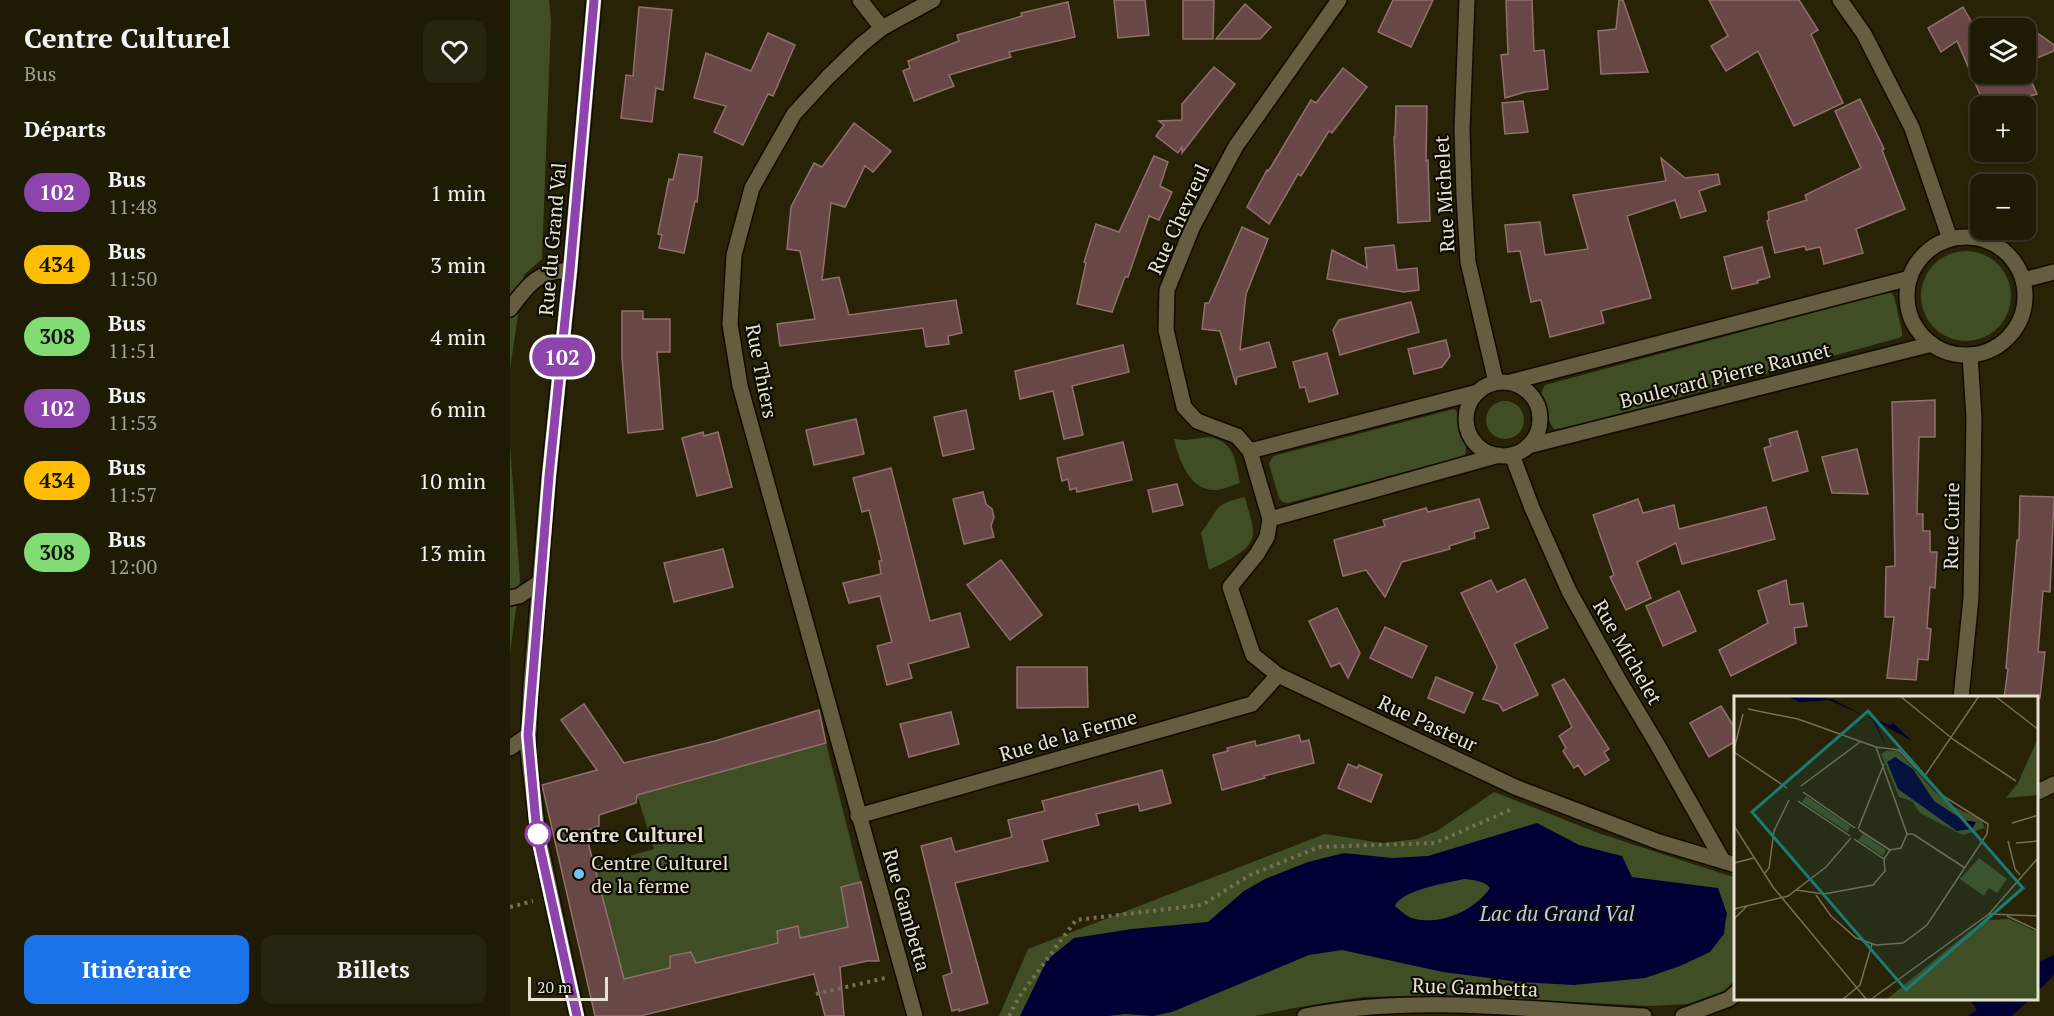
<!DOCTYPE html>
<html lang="fr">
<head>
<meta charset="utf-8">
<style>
  :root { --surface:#1e1a04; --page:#26230e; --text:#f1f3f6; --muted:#a1a19a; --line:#3c3826; --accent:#1a73e8 }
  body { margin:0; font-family:"PT Serif",serif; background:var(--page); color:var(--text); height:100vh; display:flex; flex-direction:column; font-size:22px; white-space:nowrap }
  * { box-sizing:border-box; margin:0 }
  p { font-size:20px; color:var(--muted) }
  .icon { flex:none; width:33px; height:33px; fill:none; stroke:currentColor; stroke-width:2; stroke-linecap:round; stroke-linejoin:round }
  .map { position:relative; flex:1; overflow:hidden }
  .details { display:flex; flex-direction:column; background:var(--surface); width:510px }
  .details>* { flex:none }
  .badge { padding:0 12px; border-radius:20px; font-size:21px; line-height:39px }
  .buttons { position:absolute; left:1460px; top:18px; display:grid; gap:12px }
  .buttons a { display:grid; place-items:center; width:66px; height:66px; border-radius:12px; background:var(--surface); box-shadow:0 2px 4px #0004,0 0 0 2px var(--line); font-size:30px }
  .scale { position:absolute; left:18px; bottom:15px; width:80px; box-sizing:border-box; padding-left:6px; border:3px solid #e6e2d2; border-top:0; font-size:16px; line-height:21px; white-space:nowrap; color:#e6e2d2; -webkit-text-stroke:4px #0e0b03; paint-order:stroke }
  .map>.badge { position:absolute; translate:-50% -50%; box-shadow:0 0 0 3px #fff }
  h2 { padding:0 24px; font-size:22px; line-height:54px }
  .round { display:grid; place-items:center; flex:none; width:63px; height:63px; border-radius:12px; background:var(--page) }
  .headline { display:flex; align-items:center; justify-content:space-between; height:102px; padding:0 24px }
  h1 { font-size:28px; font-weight:700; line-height:45px }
  .button { display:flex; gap:12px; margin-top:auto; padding:12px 24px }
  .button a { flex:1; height:69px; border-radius:12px; background:var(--accent); color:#fff; font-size:24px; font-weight:700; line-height:69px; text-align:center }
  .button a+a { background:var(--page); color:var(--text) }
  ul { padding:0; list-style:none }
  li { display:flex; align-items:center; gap:18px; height:72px; padding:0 24px }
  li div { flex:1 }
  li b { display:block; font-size:22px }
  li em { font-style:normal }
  li .badge { min-width:66px; font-weight:700; text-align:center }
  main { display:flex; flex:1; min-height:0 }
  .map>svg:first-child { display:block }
  .green { fill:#3f4e24 }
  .water { fill:#000035; fill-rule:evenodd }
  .building { fill:#684846; stroke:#916f6d; stroke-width:1.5 }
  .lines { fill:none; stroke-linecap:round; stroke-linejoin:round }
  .minor-casing { stroke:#110b00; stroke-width:18 }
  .path { stroke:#746f57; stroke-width:4; stroke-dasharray:3 4.5; stroke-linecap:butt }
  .minor { stroke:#645d40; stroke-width:15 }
  .line-casing { stroke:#fff; stroke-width:14 }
  .line { stroke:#8e44ad; stroke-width:9 }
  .stop-dot { fill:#fff; stroke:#8e44ad; stroke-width:3 }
  .poi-dot { fill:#71c1f5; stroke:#0e0b03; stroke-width:2 }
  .labels { text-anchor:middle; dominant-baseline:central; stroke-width:4.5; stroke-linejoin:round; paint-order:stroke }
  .street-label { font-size:20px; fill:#e6e2d2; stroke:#0e0b03 }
  .stop-label { font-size:20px; font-weight:bold; fill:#e6e2d2; stroke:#0e0b03; text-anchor:start }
  .poi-label { font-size:20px; fill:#e6e2d2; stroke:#0e0b03; text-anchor:start }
  .water-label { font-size:21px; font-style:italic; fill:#b4cdf1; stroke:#0e0b03 }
  .inset-road { fill:none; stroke:#746f58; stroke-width:1.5 }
  .view { fill:#1a7b73; fill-opacity:0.15; stroke:#1a7b73; stroke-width:3 }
  .inset-edge { fill:none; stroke:#e6e2d2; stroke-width:3 }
</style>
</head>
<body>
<main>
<section class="details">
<div class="headline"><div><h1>Centre Culturel</h1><p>Bus</p></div><a class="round"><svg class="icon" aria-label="heart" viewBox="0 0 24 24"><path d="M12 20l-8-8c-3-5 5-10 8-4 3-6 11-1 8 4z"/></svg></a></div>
<h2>Départs</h2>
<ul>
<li><span class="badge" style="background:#8e44ad;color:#fff">102</span><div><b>Bus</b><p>11:48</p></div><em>1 min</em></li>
<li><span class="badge" style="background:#ffbe00;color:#111">434</span><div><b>Bus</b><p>11:50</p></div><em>3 min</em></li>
<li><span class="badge" style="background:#82dc73;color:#111">308</span><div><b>Bus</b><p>11:51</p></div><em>4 min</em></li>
<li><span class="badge" style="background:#8e44ad;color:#fff">102</span><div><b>Bus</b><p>11:53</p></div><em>6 min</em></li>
<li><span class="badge" style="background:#ffbe00;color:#111">434</span><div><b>Bus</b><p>11:57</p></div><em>10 min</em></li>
<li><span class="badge" style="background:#82dc73;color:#111">308</span><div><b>Bus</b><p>12:00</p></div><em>13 min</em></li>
</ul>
<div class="button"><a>Itinéraire</a><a>Billets</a></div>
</section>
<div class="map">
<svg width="1544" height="1016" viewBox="0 0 1544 1016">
  <rect width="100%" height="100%" fill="#282206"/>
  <!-- green -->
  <g class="green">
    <polygon points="0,0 39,0 41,21 32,259 14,275 0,369"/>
    <circle cx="1456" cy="296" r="45"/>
    <path d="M1376,293h5l3,3 8,35v5l-3,2 -340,92 -5,-1c-8,-9 -7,-24 -13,-35l4,-9z"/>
    <circle cx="995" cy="420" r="19"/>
    <path d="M944,409c8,5 16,38 10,47l-176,47 -5,-1 -4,-4 -10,-34 4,-8z"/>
    <path d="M699,437c26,5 26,23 31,46 -7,2 -16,6 -23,7 -28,2 -38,-31 -43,-51l12,1z"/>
    <polygon points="0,444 10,580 0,653"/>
    <path d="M735,497c2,11 9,27 8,38 -2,17 -31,28 -44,35l-8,-37c18,-23 11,-29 44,-36z"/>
    <polygon points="316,743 351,882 331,887 338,927 290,938 287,926 267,931 268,943 186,963 181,952 160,956 160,968 114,979 84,866 144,849 127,795"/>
    <polygon points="984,792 1088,833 1226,878 1226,979 1214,991 1178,1004 1139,1006 936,995 852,997 784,1008 744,1016 489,1016 518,949 815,834 872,843 907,839 927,831"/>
  </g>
  <!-- water -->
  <g class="water">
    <path d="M1027,823l42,22 43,11 10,21 86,11 9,26 -2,10 -1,10 -14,18 -30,14 -35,12 -71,7 -54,-3 -77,-10 -101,-22 -33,5 -137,57 -19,4 -28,-2 -17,2h-88l27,-56 27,-22 58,-9 76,-7 36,-31 21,-12 43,-17 36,-9 48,5 36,-2zM954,879c8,1 20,1 26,9 -15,22 -48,37 -75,31 -7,-1 -14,-8 -20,-13 6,-16 52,-23 69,-27z"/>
    <polygon points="1544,955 1544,975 1528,991 1528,962"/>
    <polygon points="1460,1000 1519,1000 1502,1016 1458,1016 1467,1010"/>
  </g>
  <!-- building -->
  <g class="building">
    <polygon points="604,0 635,0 639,35 608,38"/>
    <polygon points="673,0 704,0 703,39 673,39"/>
    <polygon points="883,0 923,0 901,47 868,32"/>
    <polygon points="996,0 1022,0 1024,51 1034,50 1038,89 1015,92 995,98 991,55 998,54"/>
    <polygon points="1109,0 1113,0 1138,72 1091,74 1088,31 1106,29"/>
    <polygon points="1199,0 1289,0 1308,30 1301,34 1333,103 1284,126 1248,51 1216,71 1201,46 1218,36"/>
    <polygon points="558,2 565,37 499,52 501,57 439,75 444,86 404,101 393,71 400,68 398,61 449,41 447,35 512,16 511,13"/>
    <polygon points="735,4 761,27 750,39 706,39"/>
    <polygon points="129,7 162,10 153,90 146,88 142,122 111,118 116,75 123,76"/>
    <polygon points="1453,7 1470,37 1470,74 1518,74 1527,94 1520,96 1522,106 1475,106 1447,41 1431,52 1418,28"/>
    <polygon points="1515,24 1544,45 1544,51 1515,63"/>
    <polygon points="258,33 285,45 263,96 258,94 233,145 204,132 216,106 184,98 196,53 241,71"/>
    <polygon points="704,67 725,84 672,153 672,147 668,153 646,136 654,125 649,121 672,120 672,104"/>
    <polygon points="833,68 857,87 822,133 819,131 791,176 788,174 759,224 737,207 757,170 758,171 761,167 801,100 806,103"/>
    <polygon points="1350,99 1374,149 1372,150 1395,209 1346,229 1353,253 1314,264 1310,247 1296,250 1295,246 1265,253 1257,221 1259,220 1258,212 1297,200 1295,195 1351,168 1325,111"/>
    <polygon points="1013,101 1018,132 995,134 992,103"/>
    <polygon points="886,106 917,106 916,161 918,160 920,221 888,223 884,137 885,137"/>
    <polygon points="344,123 381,151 363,172 355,166 335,207 321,203 312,280 329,277 339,315 446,300 452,333 438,336 439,344 416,347 413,328 270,346 267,324 305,319 290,251 277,249 281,207 304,163 312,167"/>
    <polygon points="169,154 192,157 187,202 185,201 174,253 149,248 152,235 148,234 159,179 163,180"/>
    <polygon points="644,156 658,162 650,186 662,192 649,220 639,216 618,277 615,277 602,312 567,304 576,263 574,262 586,224 609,232"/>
    <polygon points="1151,158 1175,178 1208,174 1210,184 1189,191 1196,211 1171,218 1165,200 1117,216 1141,298 1091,311 1094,323 1040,337 1031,300 1021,302 1010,251 998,252 995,225 1030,222 1035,255 1078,249 1063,195 1156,181"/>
    <polygon points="732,227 758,239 736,294 730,350 759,342 766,367 727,377 726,385 710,331 692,329 695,303 699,303"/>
    <polygon points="884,245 887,270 907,268 909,290 894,292 817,279 822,250 857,268 855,248"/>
    <polygon points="1252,247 1260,277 1247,281 1248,283 1222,289 1214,257"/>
    <polygon points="901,302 909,332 830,355 823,330 829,320"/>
    <polygon points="112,311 133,311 133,319 160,319 160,352 147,352 153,429 118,433 112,358"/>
    <polygon points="936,340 940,356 932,367 904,374 898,349"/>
    <polygon points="613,345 619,372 562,386 573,435 554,439 543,391 510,399 505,371"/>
    <polygon points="817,353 828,394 799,402 795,387 790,388 783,362"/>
    <polygon points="1425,400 1425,437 1409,437 1407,514 1413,514 1413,531 1420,531 1420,552 1427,552 1425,588 1420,587 1417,628 1421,629 1418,660 1408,659 1406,680 1377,678 1384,617 1375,617 1376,567 1385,566 1382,402"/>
    <polygon points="456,410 464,449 433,456 424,417"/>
    <polygon points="346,419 354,454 304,465 296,430"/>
    <polygon points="1287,431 1298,471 1263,481 1254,448 1261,446 1259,439"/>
    <polygon points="193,432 194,436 208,432 222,487 187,496 172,438"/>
    <polygon points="613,442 622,480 567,492 566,488 560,490 558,479 552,481 547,458"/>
    <polygon points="1347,449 1358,494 1322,493 1312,457"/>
    <polygon points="381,468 420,621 450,613 459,647 398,664 402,678 377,685 367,646 382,642 370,596 339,603 333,583 371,574 369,561 372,561 359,510 352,512 343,478"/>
    <polygon points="667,484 673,505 643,512 638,490"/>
    <polygon points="473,492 476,504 482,509 484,517 481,526 484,537 454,544 443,499"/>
    <polygon points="1510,496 1544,497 1540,592 1533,591 1528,652 1535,652 1530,698 1494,698 1498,669 1496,668 1507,540 1509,540"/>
    <polygon points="969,499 979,528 964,532 965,538 939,546 940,549 892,562 875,597 856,570 833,576 824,540 875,526 873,520 916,508 918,512"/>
    <polygon points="1128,499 1133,513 1164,505 1169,529 1256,507 1265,539 1172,564 1166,543 1127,562 1141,598 1116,610 1100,577 1104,575 1083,515"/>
    <polygon points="213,549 223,587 164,602 154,563"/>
    <polygon points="491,560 532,615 500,640 457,585"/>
    <polygon points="1015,579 1038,628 1004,644 1028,695 993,711 989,704 973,699 987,667 951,593 981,580 987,592"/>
    <polygon points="1276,580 1280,605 1293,603 1297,626 1284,628 1286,643 1221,676 1209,650 1258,623 1248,591"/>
    <polygon points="1169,591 1186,631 1153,646 1136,606"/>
    <polygon points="827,608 850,653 838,678 830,663 821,667 799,621"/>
    <polygon points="875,627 917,646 902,678 860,658"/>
    <polygon points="507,667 577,667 578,707 507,708"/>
    <polygon points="926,677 963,693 954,713 918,698"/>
    <polygon points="1054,679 1099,749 1094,752 1099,760 1075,775 1068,765 1064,768 1053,751 1056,748 1049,736 1062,727 1042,685"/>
    <polygon points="74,704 114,763 205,741 309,710 316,743 127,795 126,803 89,815 89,826 75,831 114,979 160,968 160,956 181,952 186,963 268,943 267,931 288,926 290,938 338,927 331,887 351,882 369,961 357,961 330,967 334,1016 315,1016 304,974 130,1016 85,1016 32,785 87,770 51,720"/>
    <polygon points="1211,706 1226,730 1226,741 1199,757 1180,723"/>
    <polygon points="441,712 449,744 399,757 390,724"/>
    <polygon points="789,735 791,742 799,740 804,763 754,776 755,778 712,790 703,755 718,751 717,748 745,741 746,746"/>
    <polygon points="838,764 847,768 849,765 872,775 861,802 828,788"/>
    <polygon points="652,770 661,803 630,811 628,804 586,814 589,825 532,840 538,861 445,883 478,1003 449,1011 449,1009 442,1011 433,976 442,973 411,846 441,838 445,852 502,837 498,820 535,811 532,801"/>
  </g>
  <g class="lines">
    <defs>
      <g id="minor">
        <polyline points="350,0 372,28"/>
        <polyline points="829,0 726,146 683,226 657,290 656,330 674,407 687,421 727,436 740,451 760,519 757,537 747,554 720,587 743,655 768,675 1005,787 1149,842 1226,865"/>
        <polyline points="957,0 952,130 954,196 958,262 986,382"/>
        <polyline points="1330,0 1354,34 1402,128 1440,239"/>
        <circle cx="1456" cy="296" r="59"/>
        <polyline points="1513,280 1544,272"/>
        <path d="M0,309c17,-23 29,-40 60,-38"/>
        <polyline points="1001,382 1400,278"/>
        <circle cx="993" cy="419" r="37"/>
        <polyline points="1018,446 1422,344"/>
        <polyline points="740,451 968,392"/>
        <polyline points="1002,455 1022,508 1059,591 1107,677 1147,744 1213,861"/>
        <polyline points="760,519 989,455"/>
        <polyline points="0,598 9,596 30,582"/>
        <polyline points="1451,698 1461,598 1464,418 1460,355"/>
        <polyline points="0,748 18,735"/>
        <polyline points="1528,792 1544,784"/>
        <polyline points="348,816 742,704 768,675"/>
        <polyline points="67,1016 28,834 18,750 21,684 39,476 60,271 84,0"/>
        <polyline points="405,1016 230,386 220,324 224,255 242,188 284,114 318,77 351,45 372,28 423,0"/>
        <path d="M795,1016c110,-22 227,-6 339,0"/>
        <polyline points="1173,1016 1219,999 1226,993"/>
      </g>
    </defs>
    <!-- minor casing -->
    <use href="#minor" class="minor-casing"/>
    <!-- path -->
    <g class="path">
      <polyline points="0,907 23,901"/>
      <polyline points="306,994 375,978"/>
      <polyline points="499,1016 509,997 566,920 692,905 740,875 809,847 925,843 1002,809"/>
    </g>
    <!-- minor -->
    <use href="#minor" class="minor"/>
  </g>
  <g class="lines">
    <defs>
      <polyline id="line" points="67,1016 27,834 18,735 39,476 60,271 84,0"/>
    </defs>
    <!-- line casing -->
    <use href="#line" class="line-casing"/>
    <!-- line -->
    <use href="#line" class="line"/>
  </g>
  <!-- markers -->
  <circle class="stop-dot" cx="28" cy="834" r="12"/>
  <circle class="poi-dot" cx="69" cy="874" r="6"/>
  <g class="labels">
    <!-- street labels -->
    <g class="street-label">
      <text transform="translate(934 194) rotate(-93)">Rue Michelet</text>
      <text transform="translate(668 219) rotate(-65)">Rue Chevreul</text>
      <text transform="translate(42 239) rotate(-85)">Rue du Grand Val</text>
      <text transform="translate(252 371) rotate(79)">Rue Thiers</text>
      <text transform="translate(1215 375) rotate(-14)">Boulevard Pierre Raunet</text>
      <text transform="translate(1441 526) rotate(-89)">Rue Curie</text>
      <text transform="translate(1118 652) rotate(60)">Rue Michelet</text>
      <text transform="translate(918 723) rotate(25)">Rue Pasteur</text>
      <text transform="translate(558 735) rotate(-16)">Rue de la Ferme</text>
      <text transform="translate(397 910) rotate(74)">Rue Gambetta</text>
      <text transform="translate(965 987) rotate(2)">Rue Gambetta</text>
    </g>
    <!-- stop labels -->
    <g class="stop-label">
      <text x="46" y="834">Centre Culturel</text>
    </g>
    <!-- poi labels -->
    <g class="poi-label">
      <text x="81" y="862">Centre Culturel<tspan x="81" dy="23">de la ferme</tspan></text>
    </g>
    <!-- water labels -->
    <g class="water-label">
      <text x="1047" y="913">Lac du Grand Val</text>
    </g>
  </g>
  <!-- overview -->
  <g transform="translate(1224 696)">
    <rect width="304" height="304" fill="#282206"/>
    <path d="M304,42v57l-32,3 12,-15zM152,55h12l37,41 17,14 29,13 4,9 -22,7 -43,-22 -8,-12 -13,-4 -18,-43zM72,100l44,30 -2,6 -46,-30zM129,138l23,16 -3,6 -25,-16zM245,162l28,21 -10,14 -8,-5 -5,8 -24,-17zM275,223l29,13v68h-152l85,-70 17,-10z" fill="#3f4e24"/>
    <path d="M53,0l45,3 31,16 27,10 3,-2 19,18 -37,-21 11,26 -14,-27 -43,-19 -30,2zM161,61l18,12 21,32 29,19 13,2 -4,7 -15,2 -59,-42 -11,-27z" fill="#000035"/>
    <path class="inset-road" d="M166,0l54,44 62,41M261,0l44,34M14,13l50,10 78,28 23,3 41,44 48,30 -1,10 -60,91 -24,18 -27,2 -20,-7 -25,-22 -15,-21M142,51l31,87 -6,14 -11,2M0,53l9,-35M0,56l53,36M190,81l55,-81M67,90l59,-44M69,96l52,36M64,105l52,35M278,127l27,-8M0,130l39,61 94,113M124,133l26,-65M125,134l31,20M173,138h6l52,34M120,143l30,20M274,145l7,28 5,6M282,147l23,-2M0,167l20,-5M30,178l5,-6 5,-37 15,-31M62,194l28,4 49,-9 12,-14 -1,-12 6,-9M0,213l54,-13 38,-29 25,-29M255,218l50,2M273,220l32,15M0,223l14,-14M108,304l18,-15 12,-41M136,304l119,-86 50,-57"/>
    <path class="view" d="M134,15l155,177 -117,102 -154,-178z"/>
    <rect width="304" height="304" class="inset-edge"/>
  </g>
</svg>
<div class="buttons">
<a><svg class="icon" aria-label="layers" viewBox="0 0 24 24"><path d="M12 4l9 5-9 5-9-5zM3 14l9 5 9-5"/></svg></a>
<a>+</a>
<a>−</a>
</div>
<div class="scale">20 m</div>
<b class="badge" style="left:52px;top:357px;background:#8e44ad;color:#fff">102</b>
</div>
</main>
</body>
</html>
